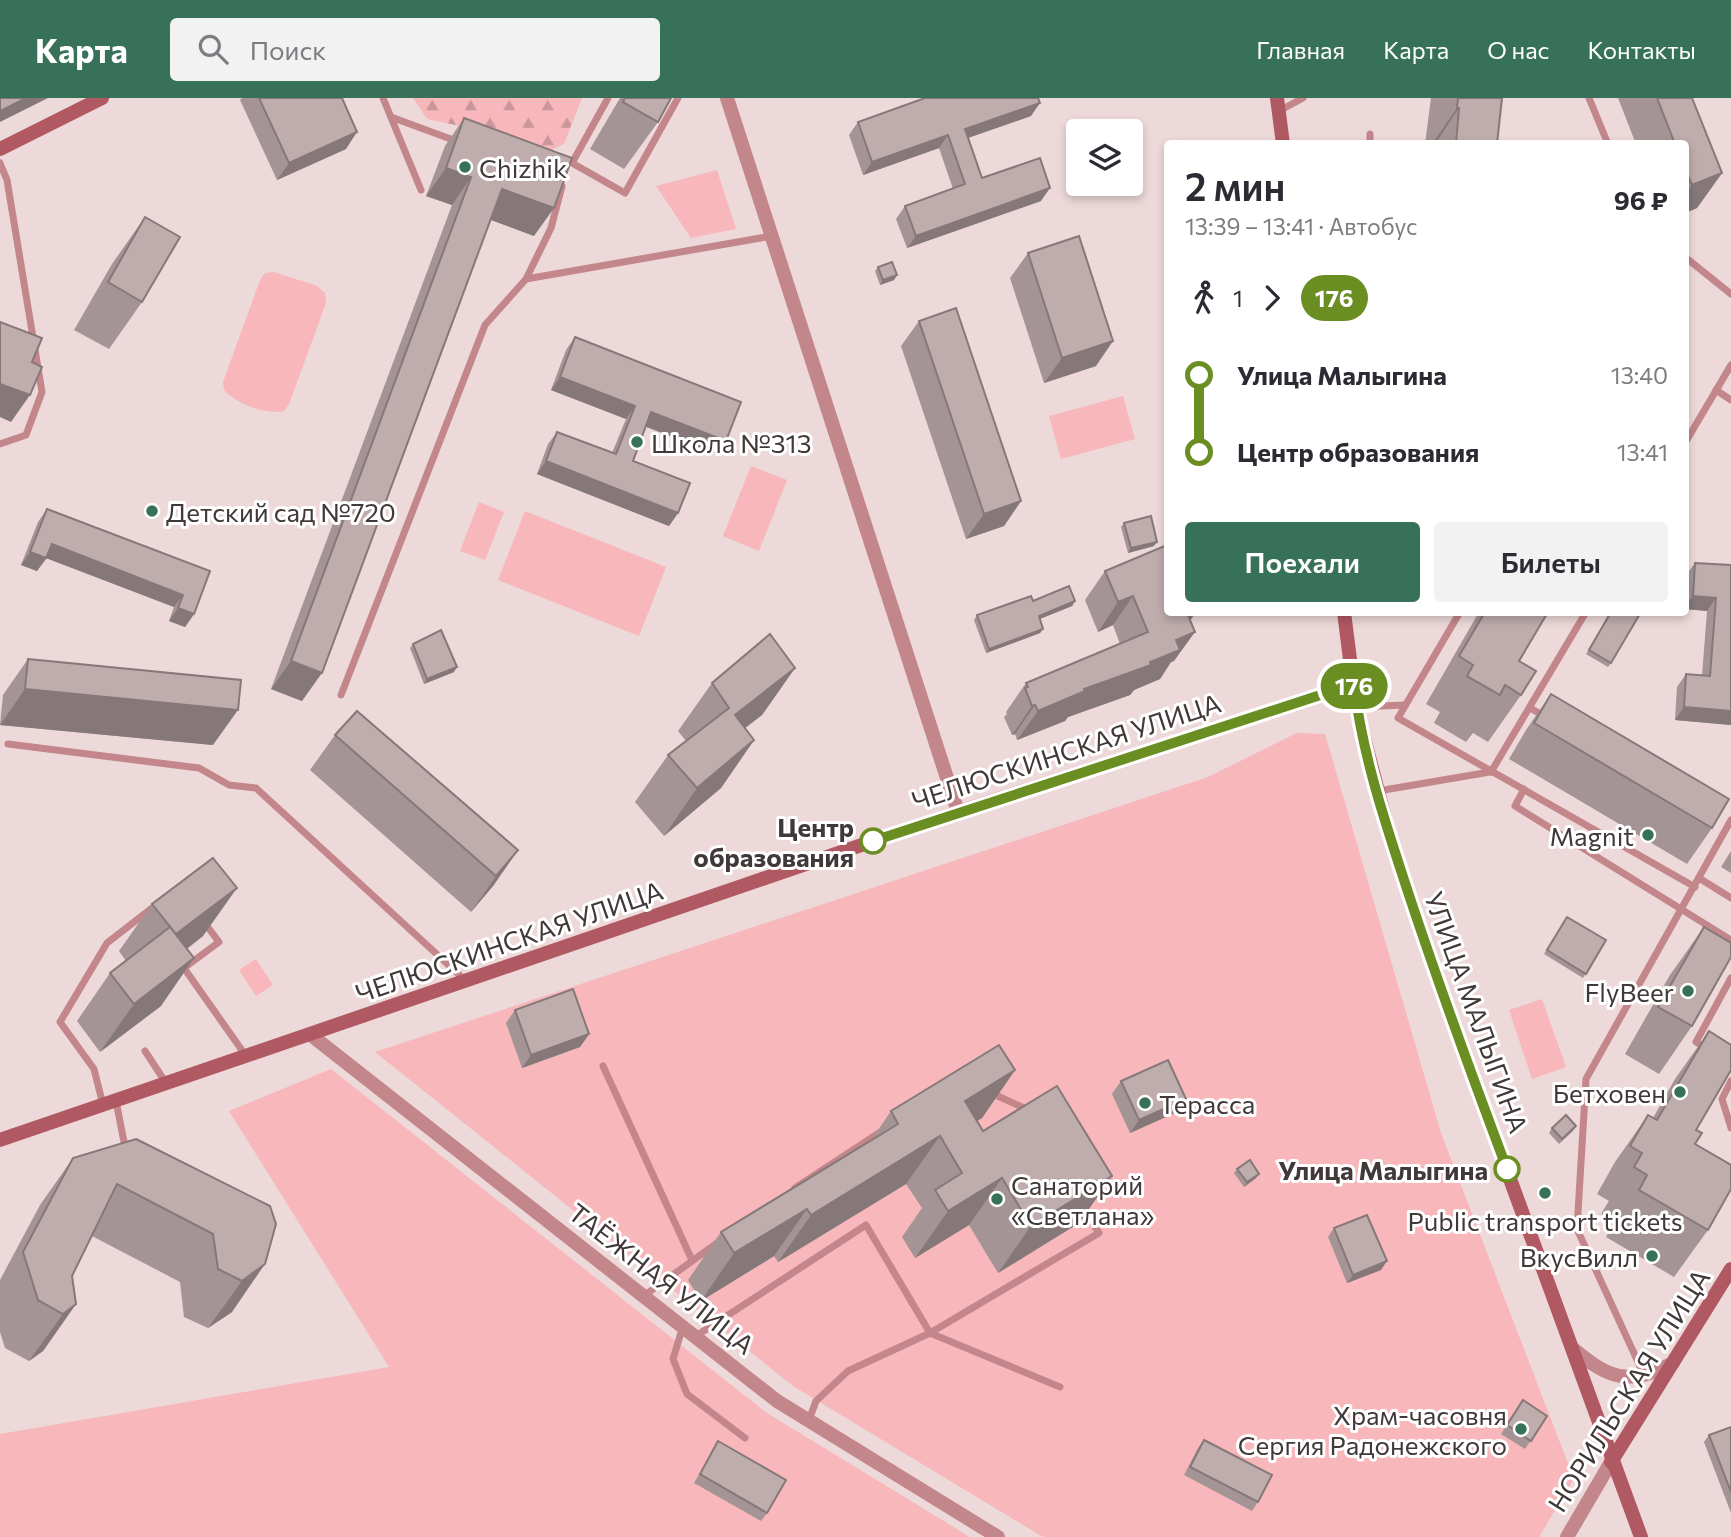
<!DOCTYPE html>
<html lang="ru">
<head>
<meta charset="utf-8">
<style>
  :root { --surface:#fff; --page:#f2f2f3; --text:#2b2b33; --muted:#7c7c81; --accent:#387159 }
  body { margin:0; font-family:Commissioner,sans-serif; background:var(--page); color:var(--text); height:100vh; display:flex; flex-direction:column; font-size:26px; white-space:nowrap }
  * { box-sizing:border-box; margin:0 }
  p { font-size:23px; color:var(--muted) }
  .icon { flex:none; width:38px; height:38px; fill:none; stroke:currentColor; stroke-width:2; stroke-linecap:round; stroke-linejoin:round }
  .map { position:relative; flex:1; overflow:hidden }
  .panel { position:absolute; left:1164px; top:42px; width:525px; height:476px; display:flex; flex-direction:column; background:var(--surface); border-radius:7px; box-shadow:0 4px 10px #0003 }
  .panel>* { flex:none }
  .badge { padding:0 14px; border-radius:23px; font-size:24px; line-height:46px }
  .buttons { position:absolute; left:1066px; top:21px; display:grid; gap:14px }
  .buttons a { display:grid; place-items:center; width:77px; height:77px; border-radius:7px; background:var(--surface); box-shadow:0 4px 10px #0003; font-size:35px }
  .map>.badge { position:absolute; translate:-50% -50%; box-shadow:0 0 0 4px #fff }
  .legs { display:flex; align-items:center; gap:10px; height:77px; padding:0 21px; font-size:23px }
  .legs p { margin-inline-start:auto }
  .head { display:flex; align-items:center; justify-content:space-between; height:119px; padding:0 21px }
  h1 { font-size:38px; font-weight:600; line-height:52px }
  .cta { display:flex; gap:14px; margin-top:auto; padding:14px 21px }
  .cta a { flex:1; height:80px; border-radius:7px; background:var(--accent); color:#fff; font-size:28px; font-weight:600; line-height:80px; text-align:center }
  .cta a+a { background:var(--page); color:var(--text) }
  ul { padding:0 21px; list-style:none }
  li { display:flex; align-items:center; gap:24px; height:77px; font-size:26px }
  li i { display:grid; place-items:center; width:10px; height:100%; margin:0 9px; background:currentColor }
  li i::after { content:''; width:18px; height:18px; margin:-9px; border:5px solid; border-radius:50%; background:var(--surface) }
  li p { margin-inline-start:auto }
  li:first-child i { background:linear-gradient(#0000 50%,currentColor 0) }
  li:last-child i { background:linear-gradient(currentColor 50%,#0000 0) }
  header { display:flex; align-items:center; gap:42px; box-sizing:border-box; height:98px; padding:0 35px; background:var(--accent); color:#fff }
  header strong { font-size:33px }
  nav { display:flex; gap:38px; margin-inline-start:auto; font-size:24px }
  .search { width:490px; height:63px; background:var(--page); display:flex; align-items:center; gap:18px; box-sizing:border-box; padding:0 24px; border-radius:7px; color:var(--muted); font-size:26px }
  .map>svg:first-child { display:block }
  .green { fill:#f7b7bb }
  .forest { fill:url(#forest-firs) }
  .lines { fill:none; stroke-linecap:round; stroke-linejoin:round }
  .lane { stroke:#c3868a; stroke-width:7 }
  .street { stroke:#c3868a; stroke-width:14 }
  .secondary { stroke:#b15962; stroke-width:14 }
  .wall { fill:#a49495 }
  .shaded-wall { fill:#867879 }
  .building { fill:#bfacad; stroke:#867879; stroke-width:2 }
  .line-1-casing { stroke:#fff; stroke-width:16 }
  .line-1 { stroke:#6b8e23; stroke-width:10 }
  .poi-dot { fill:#387159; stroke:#fff; stroke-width:2.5 }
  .stop-1-dot { fill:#fff; stroke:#6b8e23; stroke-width:3.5 }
  .labels { text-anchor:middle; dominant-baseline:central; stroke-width:6; stroke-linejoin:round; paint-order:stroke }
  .poi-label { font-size:26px; fill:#403839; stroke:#fff; text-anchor:start }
  .street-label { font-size:26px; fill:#403839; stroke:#fff }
  .stop-label { font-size:26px; font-weight:bold; fill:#403839; stroke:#fff; text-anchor:end }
</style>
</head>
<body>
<header>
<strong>Карта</strong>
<div class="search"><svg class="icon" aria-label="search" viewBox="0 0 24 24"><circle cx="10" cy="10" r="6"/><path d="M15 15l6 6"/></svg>Поиск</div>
<nav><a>Главная</a><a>Карта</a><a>О нас</a><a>Контакты</a></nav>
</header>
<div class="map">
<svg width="1731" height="1439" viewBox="0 0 1731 1439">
  <defs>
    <pattern id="forest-firs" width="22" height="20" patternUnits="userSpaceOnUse" patternTransform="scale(1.75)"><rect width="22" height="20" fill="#f7b7bb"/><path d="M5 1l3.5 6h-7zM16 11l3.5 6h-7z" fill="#c99699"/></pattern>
  </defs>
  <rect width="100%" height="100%" fill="#edd9d9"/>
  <!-- green -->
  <g class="green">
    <polygon points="717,72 736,131 691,140 656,88"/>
    <path d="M274,174l43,14 8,7 1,10 -37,101 -5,7c-18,4 -48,-7 -60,-21l-1,-8 37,-102 5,-7z"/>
    <polygon points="1123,298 1135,341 1061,361 1049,318"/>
    <polygon points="751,368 787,382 759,453 723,438"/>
    <polygon points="479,404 504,414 485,462 460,453"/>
    <polygon points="525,413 666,469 639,538 498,482"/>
    <polygon points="1297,635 1325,636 1441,1035 1574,1381 1539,1439 1043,1439 793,1288 375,954 1208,679"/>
    <polygon points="256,861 273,887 256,898 239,872"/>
    <polygon points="1542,901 1566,969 1532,981 1509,912"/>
    <polygon points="331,971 767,1315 970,1439 0,1439 0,1336 389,1269 229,1013"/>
  </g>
  <!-- forest -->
  <polygon class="forest" points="413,0 582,0 564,46 545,55 460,28 427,21"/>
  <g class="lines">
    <!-- lane -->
    <g class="lane">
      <polyline points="383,0 421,92"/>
      <polyline points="608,0 572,65 625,95 678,0"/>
      <polyline points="1589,0 1608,46"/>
      <polyline points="1279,13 1303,0"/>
      <polyline points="391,19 456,43"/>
      <polyline points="1370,36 1370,46"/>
      <polyline points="0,65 7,82 42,294 26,337 0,346"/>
      <polyline points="1685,159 1731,196"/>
      <polyline points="526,181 551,130 562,88 558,82"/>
      <polyline points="1716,292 1731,302"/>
      <polyline points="1685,345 1731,267"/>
      <polyline points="1460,514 1398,620 1695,789"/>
      <polyline points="341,597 485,227 526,181 772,138"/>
      <polyline points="1356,609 1405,607"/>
      <polyline points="1530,610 1544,618"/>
      <polyline points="8,646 199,670 229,687 256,690 466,883"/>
      <polyline points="1491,674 1586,514"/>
      <polyline points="1524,691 1515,708 1731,842"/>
      <polyline points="1378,693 1490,674"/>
      <polyline points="1699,780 1731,800"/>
      <polyline points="184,870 219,844 204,824"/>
      <polyline points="184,870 246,958"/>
      <polyline points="1708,951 1696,944 1731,880"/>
      <polyline points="145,953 166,985"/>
      <polyline points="603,968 692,1162"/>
      <polyline points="1731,983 1722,1001 1731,1030"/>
      <polyline points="989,994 1024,1010 1027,1015"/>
      <polyline points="116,1003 126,1054"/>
      <polyline points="103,1007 94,971 60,924 107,845 152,810"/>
      <polyline points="795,1090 882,1033"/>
      <polyline points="645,1197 717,1145"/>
      <polyline points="683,1228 673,1261 687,1296 745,1340"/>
      <polyline points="696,1238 866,1127 930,1235 1060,1289"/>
      <polyline points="1644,1277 1577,1131 1586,981 1731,722"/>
      <polyline points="809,1322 816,1303 848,1273 930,1235 1099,1135 1081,1107"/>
    </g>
    <!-- street -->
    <g class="street">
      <polyline points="727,0 958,714"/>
      <polyline points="311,937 777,1303 998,1439"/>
      <path d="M1572,1250c36,30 56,39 101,15"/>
      <polyline points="1567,1439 1611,1364"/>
    </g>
    <!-- secondary -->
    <g class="secondary">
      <polyline points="1277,0 1283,46"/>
      <polyline points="0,51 102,0"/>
      <polyline points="1344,514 1356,609 1391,743 1442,895 1641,1439"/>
      <polyline points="0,1042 958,714 1354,586"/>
      <polyline points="1611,1364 1731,1171"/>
    </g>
  </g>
  <!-- wall -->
  <g class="wall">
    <polygon points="242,0 342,0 346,51 277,82 240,2"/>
    <polygon points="620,0 671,0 658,24 624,71 590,51"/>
    <polygon points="1431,0 1502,0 1497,46 1425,46"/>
    <polygon points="1618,0 1692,0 1722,75 1697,110 1685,115 1685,46 1636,46"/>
    <polygon points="1031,18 968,40 982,80 1041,103 907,150 896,121 905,108 953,91 939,50 863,77 849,37 858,24"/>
    <polygon points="464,20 534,138 491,122 302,603 271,591 452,107 426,98 445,48"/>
    <polygon points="145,119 142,204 109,251 74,232 112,166"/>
    <polygon points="1028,155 1096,268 1044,285 1010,180"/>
    <polygon points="878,169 897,177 894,182 880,187 875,173"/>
    <polygon points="919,223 1021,403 1004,428 966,441 901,248"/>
    <polygon points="575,239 726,343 717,356 646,329 633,363 678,415 669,428 537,376 548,346 557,334 612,355 626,321 551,292 566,252"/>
    <polygon points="47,411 210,473 194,516 185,529 169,523 174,509 47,460 37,473 21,467 38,424"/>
    <polygon points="1124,425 1154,448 1128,455 1121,429"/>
    <polygon points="1695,465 1731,467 1731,627 1675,622 1677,589 1686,576 1702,578 1707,513 1685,511 1686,477"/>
    <polygon points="1105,473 1167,514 1196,514 1190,522 1174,563 1171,564 1160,581 1134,592 1130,597 1068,619 1065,623 1017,642 1015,636 1012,637 1004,619 1007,616 1006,614 1026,585 1120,546 1113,527 1098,534 1085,502"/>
    <polygon points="1033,503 1075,503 1072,508 1039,521 1043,531 1040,535 986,555 974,522 977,517"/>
    <polygon points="1479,514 1548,514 1519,563 1521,597 1488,644 1473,635 1466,644 1434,625 1440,614 1426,606"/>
    <polygon points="1611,514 1611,565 1608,569 1586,556"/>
    <polygon points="413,546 454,574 424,586 410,550"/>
    <polygon points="28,561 213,647 0,627 3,597"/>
    <polygon points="795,570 762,617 745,630 754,642 721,690 664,738 635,704 668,657 686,643 678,633 712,585"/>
    <polygon points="1551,596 1712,730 1687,766 1509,661 1526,632"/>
    <polygon points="335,637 518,752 493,788 471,814 310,672"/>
    <polygon points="1731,753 1731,775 1721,769"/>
    <polygon points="152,806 203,838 187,851 161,908 100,954 77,923 110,875 126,863 119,853"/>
    <polygon points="1567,819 1606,842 1583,880 1544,856"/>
    <polygon points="1704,829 1692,928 1659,976 1625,956 1670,877"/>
    <polygon points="515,912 589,936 580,949 522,970 506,925"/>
    <polygon points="1709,933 1696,1032 1695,1046 1708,1132 1674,1179 1606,1139 1614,1124 1601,1116 1609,1103 1597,1096 1615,1064 1648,1017 1653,1020 1675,981"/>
    <polygon points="1015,972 982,1020 977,1023 983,1033 1112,1078 1079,1125 998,1175 969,1127 915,1160 902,1139 922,1110 906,1086 778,1164 774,1158 701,1203 688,1182 721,1134 870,1044 891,1013"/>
    <polygon points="1121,983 1177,1014 1130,1035 1112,996"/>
    <polygon points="1576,1028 1573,1033 1559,1046 1549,1035 1552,1030"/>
    <polygon points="73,1060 270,1108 232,1214 208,1230 184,1219 180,1184 92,1138 72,1178 76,1206 43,1253 29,1263 5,1250 0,1234 0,1182 40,1107"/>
    <polygon points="1237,1071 1259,1076 1256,1080 1244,1089 1234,1075"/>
    <polygon points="1334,1130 1381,1172 1347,1185 1328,1139"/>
    <polygon points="1523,1302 1547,1318 1525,1351 1501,1336"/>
    <polygon points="1731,1329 1731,1415 1704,1344 1709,1337"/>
    <polygon points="1204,1342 1258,1404 1252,1413 1184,1377 1198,1350"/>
    <polygon points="718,1344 767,1415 761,1423 694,1385"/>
  </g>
  <!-- shaded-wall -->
  <g class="shaded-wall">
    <polygon points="26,0 48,0 0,24 0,13"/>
    <polygon points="1040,5 1031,18 956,44 965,31"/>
    <polygon points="1457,10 1459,10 1435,46 1432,46"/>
    <polygon points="357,34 346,51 277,82 289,65"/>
    <polygon points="948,37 939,50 863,77 872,64"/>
    <polygon points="446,70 471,79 452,107 426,98"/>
    <polygon points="1722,75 1697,110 1685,115 1685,96 1692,87"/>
    <polygon points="1050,90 1041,103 907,150 916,138"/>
    <polygon points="502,91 554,110 534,138 483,119"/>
    <polygon points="897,177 894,182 880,187 883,182"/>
    <polygon points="1113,243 1096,268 1044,285 1062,260"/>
    <polygon points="560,279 635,308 626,321 551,292"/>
    <polygon points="0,286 30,297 11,324 0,319"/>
    <polygon points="651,314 726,343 717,356 642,327"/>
    <polygon points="546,363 678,415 669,428 537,376"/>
    <polygon points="1021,403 1004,428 966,441 984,416"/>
    <polygon points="1157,444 1154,448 1128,455 1131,450"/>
    <polygon points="52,446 183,497 174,509 43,459"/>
    <polygon points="30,454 46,460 37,473 21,467"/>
    <polygon points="1133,498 1113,527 1098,534 1118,504"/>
    <polygon points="1693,498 1716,500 1707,513 1685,511 1685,509"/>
    <polygon points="1075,503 1072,508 1035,523 1039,518"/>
    <polygon points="178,510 194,516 185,529 169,523"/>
    <polygon points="1189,514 1196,514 1178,540 1187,515"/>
    <polygon points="1043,531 1040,535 986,555 989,551"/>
    <polygon points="1195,534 1174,563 1171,564 1160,581 1134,592 1130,597 1068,619 1065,623 1017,642 1038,613 1084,591 1150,564 1176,542"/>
    <polygon points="291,563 322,575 302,603 271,591"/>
    <polygon points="457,569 454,574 424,586 427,581"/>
    <polygon points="795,570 762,617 701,664 735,617"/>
    <polygon points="25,591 238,612 213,647 0,627"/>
    <polygon points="1035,607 1015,636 1012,637 1032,608"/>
    <polygon points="1684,609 1731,613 1731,627 1675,622"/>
    <polygon points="754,642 721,690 664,738 697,690"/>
    <polygon points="518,752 493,788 471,814 496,778"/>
    <polygon points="237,790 203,838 143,884 176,836"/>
    <polygon points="194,860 161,908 100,954 134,906"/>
    <polygon points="589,936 580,949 522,970 531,957"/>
    <polygon points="1015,972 982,1020 943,1043 965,1003"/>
    <polygon points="1186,1001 1177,1014 1130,1035 1139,1022"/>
    <polygon points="940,1038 906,1086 778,1164 811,1117"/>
    <polygon points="1259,1076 1256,1080 1244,1089 1247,1084"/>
    <polygon points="1112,1078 1079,1125 998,1175 1031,1128"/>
    <polygon points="1002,1080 969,1127 915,1160 948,1113"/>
    <polygon points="807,1111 774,1158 701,1203 734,1155"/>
    <polygon points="1387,1163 1381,1172 1347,1185 1353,1177"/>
    <polygon points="265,1166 232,1214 208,1230 242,1183"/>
    <polygon points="76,1206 43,1253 29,1263 63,1216"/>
  </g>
  <!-- building -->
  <g class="building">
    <polygon points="0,0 26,0 0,13"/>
    <polygon points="259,0 342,0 357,34 289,65"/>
    <polygon points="625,0 671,0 658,24 623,4"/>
    <polygon points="925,0 1038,0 1040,5 965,31 982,80 1040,60 1050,90 916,138 905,108 965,86 948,37 872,64 858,24"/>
    <polygon points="1458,0 1502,0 1497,46 1456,46 1459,10 1457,10"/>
    <polygon points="1657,0 1692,0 1722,75 1692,87 1685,71 1685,46 1675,46"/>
    <polygon points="464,20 572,60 554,110 502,91 322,575 291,563 471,79 446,70"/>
    <polygon points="145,119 180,139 142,204 108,184"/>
    <polygon points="1079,138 1113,243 1062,260 1028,155"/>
    <polygon points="892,164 897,177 883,182 878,169"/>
    <polygon points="956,210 1021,403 984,416 919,223"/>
    <polygon points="0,224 42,240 32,264 42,269 30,297 0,286"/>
    <polygon points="575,239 741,304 726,343 651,314 633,363 690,385 678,415 546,363 557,334 616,356 635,308 560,279"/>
    <polygon points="47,411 210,473 194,516 178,510 183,497 52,446 46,460 30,454"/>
    <polygon points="1151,418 1157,444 1131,450 1124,425"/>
    <polygon points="1167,447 1167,514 1189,514 1187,515 1195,534 1176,542 1180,552 1150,564 1151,567 1084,591 1085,593 1038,613 1035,607 1032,608 1025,590 1028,589 1026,585 1148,534 1133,498 1118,504 1105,473"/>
    <polygon points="1695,465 1731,467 1731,613 1684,609 1686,576 1710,578 1716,500 1693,498"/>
    <polygon points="1069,488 1075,503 1039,518 1043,531 989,551 977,517 1031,498 1033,503"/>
    <polygon points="1485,514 1548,514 1519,563 1536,573 1521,597 1505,587 1500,597 1467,578 1473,567 1459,558"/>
    <polygon points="1611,514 1641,514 1611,565 1589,552"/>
    <polygon points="441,532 457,569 427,581 413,546"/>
    <polygon points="770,536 795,570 735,617 754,642 697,690 668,657 729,610 712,585"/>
    <polygon points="28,561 241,582 238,612 25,591"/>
    <polygon points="1551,596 1729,701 1712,730 1534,625"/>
    <polygon points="357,613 518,752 496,778 335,637"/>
    <polygon points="213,760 237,790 176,836 152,806"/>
    <polygon points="1567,819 1606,842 1586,876 1547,852"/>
    <polygon points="170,829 194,860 134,906 110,875"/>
    <polygon points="1704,829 1731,845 1731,859 1692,928 1658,909"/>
    <polygon points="573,891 589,936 531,957 515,912"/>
    <polygon points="1709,933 1731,947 1731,972 1696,1032 1702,1035 1695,1046 1731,1067 1731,1091 1708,1132 1639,1092 1647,1077 1634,1069 1642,1055 1630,1048 1648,1017 1657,1022"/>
    <polygon points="999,947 1015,972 965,1003 983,1033 1057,988 1112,1078 1031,1128 1002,1080 948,1113 935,1092 962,1075 940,1038 811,1117 807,1111 734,1155 721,1134 898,1026 891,1013"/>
    <polygon points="1168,962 1186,1001 1139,1022 1121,983"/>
    <polygon points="1566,1017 1576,1028 1562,1041 1552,1030"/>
    <polygon points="136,1041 270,1108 276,1126 265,1166 242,1183 218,1171 213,1136 117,1086 72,1178 76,1206 63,1216 38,1202 23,1154 73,1060"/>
    <polygon points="1250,1062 1259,1076 1247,1084 1237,1071"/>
    <polygon points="1367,1117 1387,1163 1353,1177 1334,1130"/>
    <polygon points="1523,1302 1547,1318 1531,1343 1507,1327"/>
    <polygon points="1731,1329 1731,1394 1709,1337"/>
    <polygon points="1204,1342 1272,1377 1258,1404 1190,1369"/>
    <polygon points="718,1343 786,1382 767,1415 700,1376"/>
  </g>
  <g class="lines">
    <defs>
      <path id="line-1" d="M873,743l481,-157c8,70 31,138 53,205 31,94 65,187 100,280"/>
    </defs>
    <!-- line-1 casing -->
    <use href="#line-1" class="line-1-casing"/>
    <!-- line-1 -->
    <use href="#line-1" class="line-1"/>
  </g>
  <!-- markers -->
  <g class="poi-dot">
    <circle cx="465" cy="69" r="7"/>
    <circle cx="637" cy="344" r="7"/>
    <circle cx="152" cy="413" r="7"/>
    <circle cx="1648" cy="737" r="7"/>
    <circle cx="1688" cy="893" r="7"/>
    <circle cx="1680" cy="994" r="7"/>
    <circle cx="1145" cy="1005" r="7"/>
    <circle cx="1545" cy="1095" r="7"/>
    <circle cx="997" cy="1101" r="7"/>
    <circle cx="1652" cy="1158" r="7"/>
    <circle cx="1521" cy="1331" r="7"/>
  </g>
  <g class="stop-1-dot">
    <circle cx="873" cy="743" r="12"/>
    <circle cx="1507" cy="1071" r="12"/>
  </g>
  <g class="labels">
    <!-- poi labels -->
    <g class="poi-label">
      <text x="479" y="69">Chizhik</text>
      <text x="651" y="344">Школа №313</text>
      <text x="166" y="413">Детский сад №720</text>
      <text x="1634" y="737" text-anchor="end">Magnit</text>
      <text x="1674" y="893" text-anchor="end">FlyBeer</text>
      <text x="1666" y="994" text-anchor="end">Бетховен</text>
      <text x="1159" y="1005">Терасса</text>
      <text x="1011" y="1086">Санаторий<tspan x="1011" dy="30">«Светлана»</tspan></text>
      <text x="1545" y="1122" text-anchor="middle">Public transport tickets</text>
      <text x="1638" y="1158" text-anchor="end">ВкусВилл</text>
      <text x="1507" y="1316" text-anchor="end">Храм-часовня<tspan x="1507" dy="30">Сергия Радонежского</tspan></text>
    </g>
    <!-- street labels -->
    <g class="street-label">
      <text transform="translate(1066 653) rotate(-18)">ЧЕЛЮСКИНСКАЯ УЛИЦА</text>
      <text transform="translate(509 843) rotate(-19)">ЧЕЛЮСКИНСКАЯ УЛИЦА</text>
      <text transform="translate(1477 914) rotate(70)">УЛИЦА МАЛЫГИНА</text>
      <text transform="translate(662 1180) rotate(38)">ТАЁЖНАЯ УЛИЦА</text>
      <text transform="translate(1628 1292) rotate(-58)">НОРИЛЬСКАЯ УЛИЦА</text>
    </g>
    <!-- stop labels -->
    <g class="stop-label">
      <text x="854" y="728">Центр<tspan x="854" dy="30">образования</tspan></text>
      <text x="1488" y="1071">Улица Малыгина</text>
    </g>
  </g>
</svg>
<div class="buttons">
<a><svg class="icon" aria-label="layers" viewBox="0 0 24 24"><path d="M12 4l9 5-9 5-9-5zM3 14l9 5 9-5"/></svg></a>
</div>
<b class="badge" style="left:1354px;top:588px;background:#6b8e23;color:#fff">176</b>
<section class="panel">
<div class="head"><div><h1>2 мин</h1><p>13:39 – 13:41 · Автобус</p></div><b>96 ₽</b></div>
<div class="legs"><svg class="icon" aria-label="walk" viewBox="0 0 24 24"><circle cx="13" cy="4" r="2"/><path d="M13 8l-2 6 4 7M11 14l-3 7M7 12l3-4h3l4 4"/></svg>1<svg class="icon" aria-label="forward" viewBox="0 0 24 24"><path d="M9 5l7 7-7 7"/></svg><b class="badge" style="background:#6b8e23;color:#fff">176</b></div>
<ul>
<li><i style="color:#6b8e23"></i><b>Улица Малыгина</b><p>13:40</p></li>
<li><i style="color:#6b8e23"></i><b>Центр образования</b><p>13:41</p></li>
</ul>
<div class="cta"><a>Поехали</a><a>Билеты</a></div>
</section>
</div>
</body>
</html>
